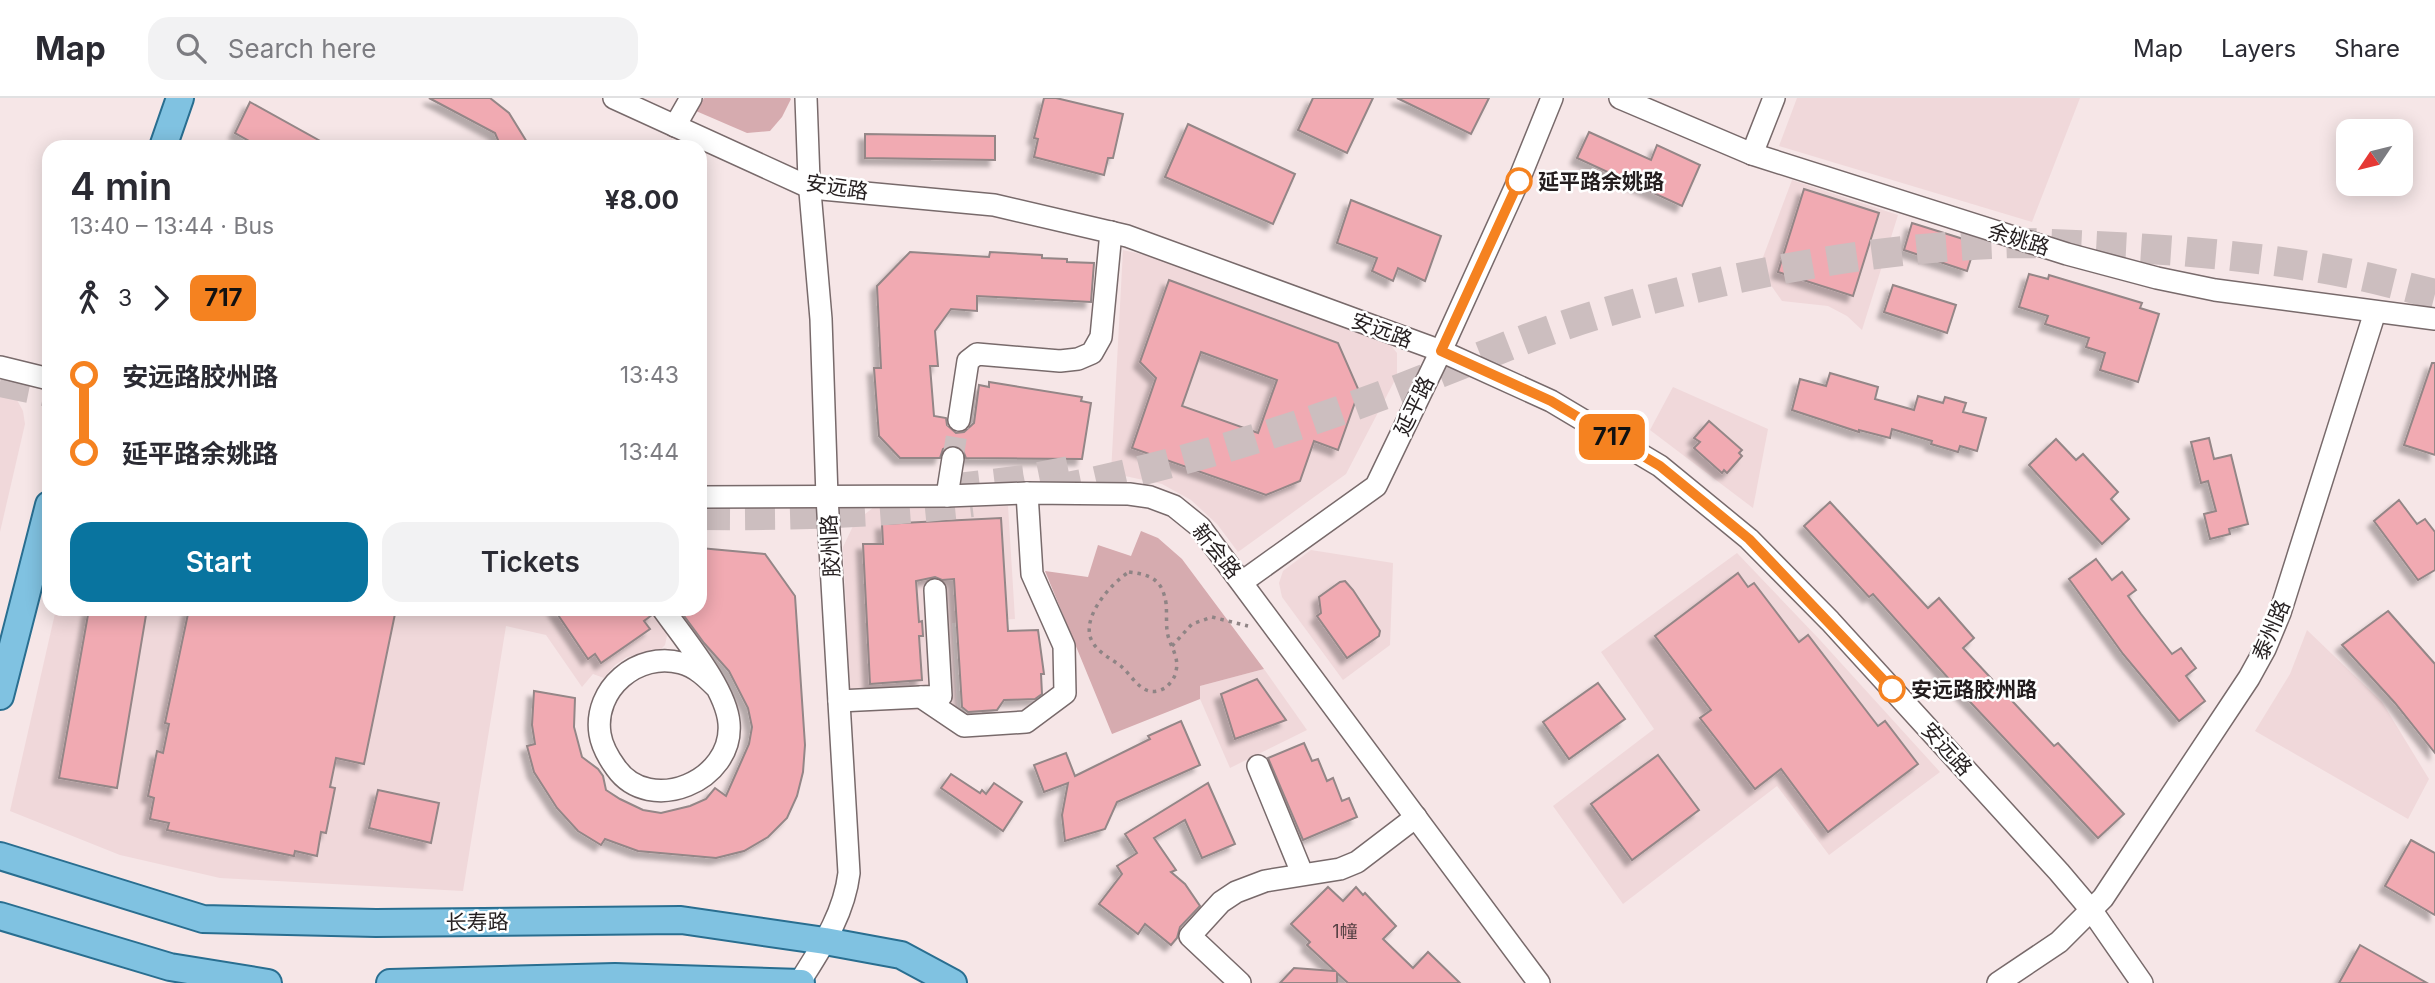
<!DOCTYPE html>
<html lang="en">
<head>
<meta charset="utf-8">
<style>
  :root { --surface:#fff; --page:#f2f2f3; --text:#2b2b33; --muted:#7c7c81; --line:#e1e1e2; --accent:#09749f }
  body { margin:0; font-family:Inter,"Noto Sans SC",sans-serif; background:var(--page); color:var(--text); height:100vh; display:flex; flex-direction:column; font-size:26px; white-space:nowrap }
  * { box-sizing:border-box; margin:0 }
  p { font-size:23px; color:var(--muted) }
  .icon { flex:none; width:38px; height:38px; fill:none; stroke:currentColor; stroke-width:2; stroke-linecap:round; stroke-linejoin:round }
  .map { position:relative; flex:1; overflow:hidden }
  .side { position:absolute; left:42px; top:42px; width:665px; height:476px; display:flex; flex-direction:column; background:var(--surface); border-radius:21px; box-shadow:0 4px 18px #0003 }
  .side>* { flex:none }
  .badge { padding:0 14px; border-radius:10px; font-size:24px; line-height:46px }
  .needle { width:46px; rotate:235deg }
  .controls { position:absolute; left:2336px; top:21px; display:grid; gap:14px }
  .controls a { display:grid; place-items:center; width:77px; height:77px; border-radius:14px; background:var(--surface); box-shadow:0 4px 18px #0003; font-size:35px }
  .map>.badge { position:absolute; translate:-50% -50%; box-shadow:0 0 0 4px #fff }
  .legs { display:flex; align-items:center; gap:10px; height:77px; padding:0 28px; font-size:23px }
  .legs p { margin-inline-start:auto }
  .headline { display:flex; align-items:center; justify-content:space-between; height:119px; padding:0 28px }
  h1 { font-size:38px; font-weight:600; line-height:52px }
  .button { display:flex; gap:14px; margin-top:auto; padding:14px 28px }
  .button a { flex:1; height:80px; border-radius:21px; background:var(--accent); color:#fff; font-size:28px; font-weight:600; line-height:80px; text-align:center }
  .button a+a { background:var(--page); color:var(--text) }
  ul { padding:0 28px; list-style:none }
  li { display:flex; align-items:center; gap:24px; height:77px; font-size:26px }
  li i { display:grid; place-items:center; width:10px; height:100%; margin:0 9px; background:currentColor }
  li i::after { content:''; width:18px; height:18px; margin:-9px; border:5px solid; border-radius:50%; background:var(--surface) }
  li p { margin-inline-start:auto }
  li:first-child i { background:linear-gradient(#0000 50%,currentColor 0) }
  li:last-child i { background:linear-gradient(currentColor 50%,#0000 0) }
  header { display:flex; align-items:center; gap:42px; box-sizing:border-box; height:98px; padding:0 35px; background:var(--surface); border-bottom:2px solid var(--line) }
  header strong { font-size:33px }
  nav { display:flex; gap:38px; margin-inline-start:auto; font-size:24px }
  .search { width:490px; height:63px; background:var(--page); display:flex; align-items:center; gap:18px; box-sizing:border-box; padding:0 24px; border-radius:21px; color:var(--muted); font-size:26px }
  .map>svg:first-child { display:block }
  .built { fill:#f0d8da }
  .green { fill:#d6abaf }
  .building { fill:#f1aab2; stroke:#948687; stroke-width:2; fill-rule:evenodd; filter:url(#shadow) }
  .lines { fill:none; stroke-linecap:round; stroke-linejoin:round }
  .minor-tunnel { stroke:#ccbebf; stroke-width:21; stroke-dasharray:21 10; stroke-linecap:butt }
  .highway-tunnel { stroke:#ccbebf; stroke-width:30; stroke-dasharray:30 15; stroke-linecap:butt }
  .minor-casing { stroke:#786a6b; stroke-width:24 }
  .major-casing { stroke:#296e90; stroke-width:30 }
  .path { stroke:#8f8485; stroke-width:3.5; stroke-dasharray:3.5 5; stroke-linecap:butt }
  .minor { stroke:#fff; stroke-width:21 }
  .major { stroke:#80c2e1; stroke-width:26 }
  .line-1-casing { stroke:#fff; stroke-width:16 }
  .line-1 { stroke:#f58220; stroke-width:10 }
  .stop-1-dot { fill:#fff; stroke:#f58220; stroke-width:3.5 }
  .labels { text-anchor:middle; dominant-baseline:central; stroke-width:5; stroke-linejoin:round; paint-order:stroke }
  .number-label { font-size:18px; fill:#574144 }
  .stop-label { font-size:21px; font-weight:bold; fill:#241e1f; stroke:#fff; text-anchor:start }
  .street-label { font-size:21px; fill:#241e1f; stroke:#fff }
</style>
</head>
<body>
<header>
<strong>Map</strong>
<div class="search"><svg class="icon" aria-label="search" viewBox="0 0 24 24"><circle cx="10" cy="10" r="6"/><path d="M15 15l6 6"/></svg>Search here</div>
<nav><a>Map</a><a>Layers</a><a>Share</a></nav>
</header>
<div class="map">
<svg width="2435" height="885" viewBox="0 0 2435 885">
  <defs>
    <filter id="shadow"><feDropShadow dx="-6" dy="6" stdDeviation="2" flood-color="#0004"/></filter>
  </defs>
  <rect width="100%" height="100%" fill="#f6e6e7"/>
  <!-- built -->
  <g class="built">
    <polygon points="1797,0 2080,0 2032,124 1779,48"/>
    <polygon points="1792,82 1898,117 1862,232 1847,218 1828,208 1782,203 1759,170"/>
    <polygon points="1123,152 1162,161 1378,238 1389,245 1397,255 1397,278 1346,376 1238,454 1217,426 1191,402 1162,386 1111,375"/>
    <polygon points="0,289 11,295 17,302 23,313 25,326 0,434"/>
    <polygon points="1673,289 1768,331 1753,410 1650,332"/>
    <polygon points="1008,408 1015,521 952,525 957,611 851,614 843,449 855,424 874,409"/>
    <polygon points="1311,452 1393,465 1390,547 1343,582 1282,499 1279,485 1283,473"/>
    <polygon points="1737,455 1820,542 1940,674 1829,757 1777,688 1623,806 1553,708 1654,631 1601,554"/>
    <polygon points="56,511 652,511 663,526 667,538 665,547 659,553 627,559 615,567 604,580 593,576 582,589 546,537 506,528 463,793 220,780 120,757 10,713"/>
    <polygon points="2307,532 2382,604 2429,681 2408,721 2255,633 2290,576"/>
    <polygon points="1264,571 1307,632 1230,670 1200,601 1200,588"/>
  </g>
  <!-- green -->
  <g class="green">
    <polygon points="704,0 790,0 791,1 782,19 770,33 747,35 696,13"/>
    <polygon points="1141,433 1158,440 1182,461 1264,571 1200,588 1200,601 1112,636 1045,473 1088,479 1098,447 1131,458"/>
  </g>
  <!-- building -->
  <g class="building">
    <polygon points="429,0 490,0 509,15 530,49 501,49 495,35"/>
    <polygon points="1044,0 1056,0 1123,16 1113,60 1108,60 1104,77 1034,59 1038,41 1034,40"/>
    <polygon points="1313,0 1373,0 1347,55 1298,32"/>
    <polygon points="1397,0 1489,0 1471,36"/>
    <polygon points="250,4 331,49 260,49 235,35"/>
    <polygon points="1188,26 1295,76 1273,126 1165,79"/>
    <polygon points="1589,34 1651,62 1657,47 1700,67 1682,108 1577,60"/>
    <polygon points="865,36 995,38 995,62 865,60"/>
    <polygon points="1804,91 1879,115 1853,198 1778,174"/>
    <polygon points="1351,102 1441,138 1425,183 1398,170 1393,183 1372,173 1377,160 1337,145"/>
    <polygon points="1912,125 1976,145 1967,173 1904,152"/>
    <polygon points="910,154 989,159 990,154 1042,157 1042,160 1067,161 1067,164 1094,165 1091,204 977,198 977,213 951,211 935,233 938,268 930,268 934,318 946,320 947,327 956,335 964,334 974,325 979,287 989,289 989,284 1082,299 1081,303 1091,305 1082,361 966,360 962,350 954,347 943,351 940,360 900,360 879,338 874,270 881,270 877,188"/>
    <polygon points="2029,176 2048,181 2049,177 2142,205 2140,210 2159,216 2138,284 2100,272 2105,255 2086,249 2089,240 2045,226 2048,218 2019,209"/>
    <path d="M1169,182l169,63 21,48 -21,59 -24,-9 -14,40 -34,14 -134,-47 24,-70 -16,-16zM1201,254l76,28 -19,53 -76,-27z"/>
    <polygon points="1893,187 1956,207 1947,235 1884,214"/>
    <polygon points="2432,265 2435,265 2435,357 2404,347"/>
    <polygon points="1830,275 1878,289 1875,301 1914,312 1918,298 1943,305 1945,299 1966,305 1963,314 1986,320 1977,353 1960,348 1958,354 1931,346 1932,343 1892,331 1890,340 1859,332 1859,334 1792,312 1800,281 1826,288"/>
    <polygon points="1709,323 1742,352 1739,355 1742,358 1727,375 1724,372 1722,375 1694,350 1700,344 1694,340"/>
    <polygon points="2209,340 2214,361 2231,357 2248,426 2229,431 2230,436 2210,441 2204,416 2216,413 2208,383 2201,385 2191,344"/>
    <polygon points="2056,341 2076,362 2083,356 2118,394 2111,401 2129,421 2102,446 2029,367"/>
    <polygon points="2399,402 2417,426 2425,421 2435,434 2435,472 2418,482 2374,423"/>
    <polygon points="1830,404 1928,510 1939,500 1974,540 1963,550 2054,648 2058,645 2124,716 2098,740 1957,590 1873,496 1869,499 1804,428"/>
    <polygon points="1001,420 1008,533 1038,532 1044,576 1041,576 1042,596 1035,601 1004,602 997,612 968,614 962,609 954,481 942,482 935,479 916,483 919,524 922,523 923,538 919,538 922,582 870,586 863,446 883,446 882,426"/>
    <polygon points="700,450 765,456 795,498 805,647 803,674 797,698 787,720 768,739 744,753 716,760 638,753 605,741 601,747 578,733 557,710 534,674 527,648 535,646 532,627 534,593 575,600 574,629 582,659 598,671 603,678 606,692 620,701 643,712 661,715 690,708 706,701 715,690 726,698 749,646 752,629 748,610 729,573 704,545 679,511 700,511"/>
    <polygon points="2096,461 2112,482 2122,474 2136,492 2128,498 2141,516 2172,556 2181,550 2196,570 2186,578 2205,603 2179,623 2123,556 2069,481"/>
    <polygon points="1738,475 1748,489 1754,485 1799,544 1808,537 1878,628 1885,623 1918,666 1828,734 1781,671 1755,691 1700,620 1711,612 1655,538"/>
    <polygon points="1345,483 1353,492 1380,533 1379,538 1347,560 1317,518 1321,515 1319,499 1340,484"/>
    <polygon points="89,511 147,511 117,690 59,680"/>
    <polygon points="189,511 396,511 364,666 336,660 330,689 335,690 326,735 321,734 317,758 295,753 294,758 167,732 169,725 150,721 154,700 148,698 157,653 163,655 169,626 165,625"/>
    <polygon points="554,511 650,511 652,517 644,523 650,531 601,565 595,556 588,561"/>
    <polygon points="2388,513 2435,566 2435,655 2395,605 2342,547"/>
    <polygon points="1257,581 1286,622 1235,641 1221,596"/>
    <polygon points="1598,585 1625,621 1569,661 1543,624"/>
    <polygon points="1181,623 1200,667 1117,704 1105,731 1065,743 1062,717 1068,685 1044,694 1034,667 1066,655 1075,678 1150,641 1148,638"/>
    <polygon points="1304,645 1312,663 1318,661 1327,683 1333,680 1342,703 1349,700 1357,719 1303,742 1268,660"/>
    <polygon points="1658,657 1699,712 1632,762 1591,706"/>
    <polygon points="951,676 980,695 982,692 986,696 994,685 1022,704 1003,733 941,690"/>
    <polygon points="1208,685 1235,746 1202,760 1185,722 1154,740 1176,772 1171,774 1185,786 1200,808 1180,829 1177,840 1171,847 1145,826 1138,836 1099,806 1122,776 1117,768 1137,755 1125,736"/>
    <polygon points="378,692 439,705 431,745 369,730"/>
    <polygon points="2411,742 2435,755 2435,817 2385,788"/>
    <polygon points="1328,789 1343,803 1356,789 1363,797 1365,795 1396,828 1383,841 1413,870 1428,854 1460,885 1348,885 1337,875 1337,885 1280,885 1294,870 1335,873 1307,847 1310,844 1291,826"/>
    <polygon points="2360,847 2427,885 2339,885"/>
  </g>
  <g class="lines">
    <!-- minor-tunnel -->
    <polyline class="minor-tunnel" points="953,360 959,322"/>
    <!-- highway-tunnel -->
    <g class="highway-tunnel">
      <polyline points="0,284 49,294"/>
      <polyline points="950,391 1024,382 1074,372"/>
      <path d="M1052,392c111,-21 217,-53 323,-92 76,-28 150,-62 228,-85 134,-40 274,-66 414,-70 26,0 53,2 79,3 85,4 172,11 256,28 28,6 55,13 83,20"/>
      <path d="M700,417c91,1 182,-2 272,-13"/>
    </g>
    <defs>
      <g id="minor">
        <polyline points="614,0 811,90 994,107 1127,138 1441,253 1551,303 1660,368 1749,441 1830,523 2059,774 2092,813 2142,885"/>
        <polyline points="1620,0 1752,56 2067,156 2157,180 2215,192 2435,221"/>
        <polyline points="675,28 691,0"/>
        <polyline points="1752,56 1774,0"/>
        <polyline points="0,269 49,281"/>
        <polyline points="959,322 968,263 977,256 1060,263 1078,261 1092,255 1101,239 1111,134"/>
        <polyline points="947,398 953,360"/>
        <polyline points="700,399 947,398 1027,395 1129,396 1150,399 1174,408 1200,429 1539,885"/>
        <polyline points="1242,484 1376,388 1441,253 1520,79 1552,0"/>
        <path d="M663,511c21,30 63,79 66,114 5,58 -79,93 -113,45 -8,-11 -14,-21 -16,-34 -7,-45 38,-83 81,-71 15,4 25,14 35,24"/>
        <polyline points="921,599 941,598 935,492"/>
        <polyline points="839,603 921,599 964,628 1026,624 1065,595 1064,548 1032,476 1027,395"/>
        <polyline points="1258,668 1302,775"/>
        <path d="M799,885c22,-35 45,-68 50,-110l-22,-376 -6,-178 -12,-139 -3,-82"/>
        <polyline points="1240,885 1190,838 1221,804 1236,794 1265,783 1340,771 1357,764 1416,719"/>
        <polyline points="1998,885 2059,844 2103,800 2249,580 2265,551 2280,515 2375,214"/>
      </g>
      <g id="major">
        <polyline points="163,49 180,0"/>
        <polyline points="0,598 49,407"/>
        <polyline points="0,758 203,821 376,825 681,822 825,843 901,857 953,885"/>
        <polyline points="0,818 170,869 268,885"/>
        <polyline points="390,885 615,879 801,885"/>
      </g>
    </defs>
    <!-- minor casing -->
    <use href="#minor" class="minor-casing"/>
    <!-- major casing -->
    <use href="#major" class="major-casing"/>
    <!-- path -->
    <g class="path">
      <path d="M1129,474c22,3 33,7 37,31 1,9 0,18 1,27 1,14 13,26 9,41 -1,7 -6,13 -11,17 -21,12 -31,-10 -43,-21 -10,-8 -22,-13 -29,-24 -15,-23 18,-60 36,-71z"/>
      <polyline points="1172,548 1192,526 1212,519 1248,528"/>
    </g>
    <!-- minor -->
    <use href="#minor" class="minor"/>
    <!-- major -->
    <use href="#major" class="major"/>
  </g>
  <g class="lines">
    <defs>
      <polyline id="line-1" points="1519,83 1441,253 1551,303 1660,368 1749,441 1892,591"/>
    </defs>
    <!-- line-1 casing -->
    <use href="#line-1" class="line-1-casing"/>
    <!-- line-1 -->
    <use href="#line-1" class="line-1"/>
  </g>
  <!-- markers -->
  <g class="stop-1-dot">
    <circle cx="1519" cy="83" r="12"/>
    <circle cx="1892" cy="591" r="12"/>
  </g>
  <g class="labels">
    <!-- number labels -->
    <g class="number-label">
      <text x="1345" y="833">1幢</text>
    </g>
    <!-- stop labels -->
    <g class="stop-label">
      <text x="1538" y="83">延平路余姚路</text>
      <text x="1911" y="591">安远路胶州路</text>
    </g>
    <!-- street labels -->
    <g class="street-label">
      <text transform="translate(837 89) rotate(9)">安远路</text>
      <text transform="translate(2019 141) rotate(17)">余姚路</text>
      <text transform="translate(1382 232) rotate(20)">安远路</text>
      <text transform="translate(1414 308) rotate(-64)">延平路</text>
      <text transform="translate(830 448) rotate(-93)">胶州路</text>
      <text transform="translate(1217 453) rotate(51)">新会路</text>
      <text transform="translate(2271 532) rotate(-67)">泰州路</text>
      <text transform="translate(1947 651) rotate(48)">安远路</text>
      <text transform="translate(477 824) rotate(-1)">长寿路</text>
    </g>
  </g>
</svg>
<div class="controls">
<a><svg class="needle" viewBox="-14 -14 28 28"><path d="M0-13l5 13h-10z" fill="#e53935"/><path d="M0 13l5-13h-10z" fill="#7c7c81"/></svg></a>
</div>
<b class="badge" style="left:1612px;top:339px;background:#f58220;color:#111">717</b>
<section class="side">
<div class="headline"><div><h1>4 min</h1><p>13:40 – 13:44 · Bus</p></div><b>¥8.00</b></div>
<div class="legs"><svg class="icon" aria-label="walk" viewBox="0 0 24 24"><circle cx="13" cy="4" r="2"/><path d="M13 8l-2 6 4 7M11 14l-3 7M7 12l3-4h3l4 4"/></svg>3<svg class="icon" aria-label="forward" viewBox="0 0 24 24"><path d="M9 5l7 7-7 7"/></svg><b class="badge" style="background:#f58220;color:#111">717</b></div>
<ul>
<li><i style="color:#f58220"></i><b>安远路胶州路</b><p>13:43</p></li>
<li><i style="color:#f58220"></i><b>延平路余姚路</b><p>13:44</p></li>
</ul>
<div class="button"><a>Start</a><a>Tickets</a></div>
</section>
</div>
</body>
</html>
